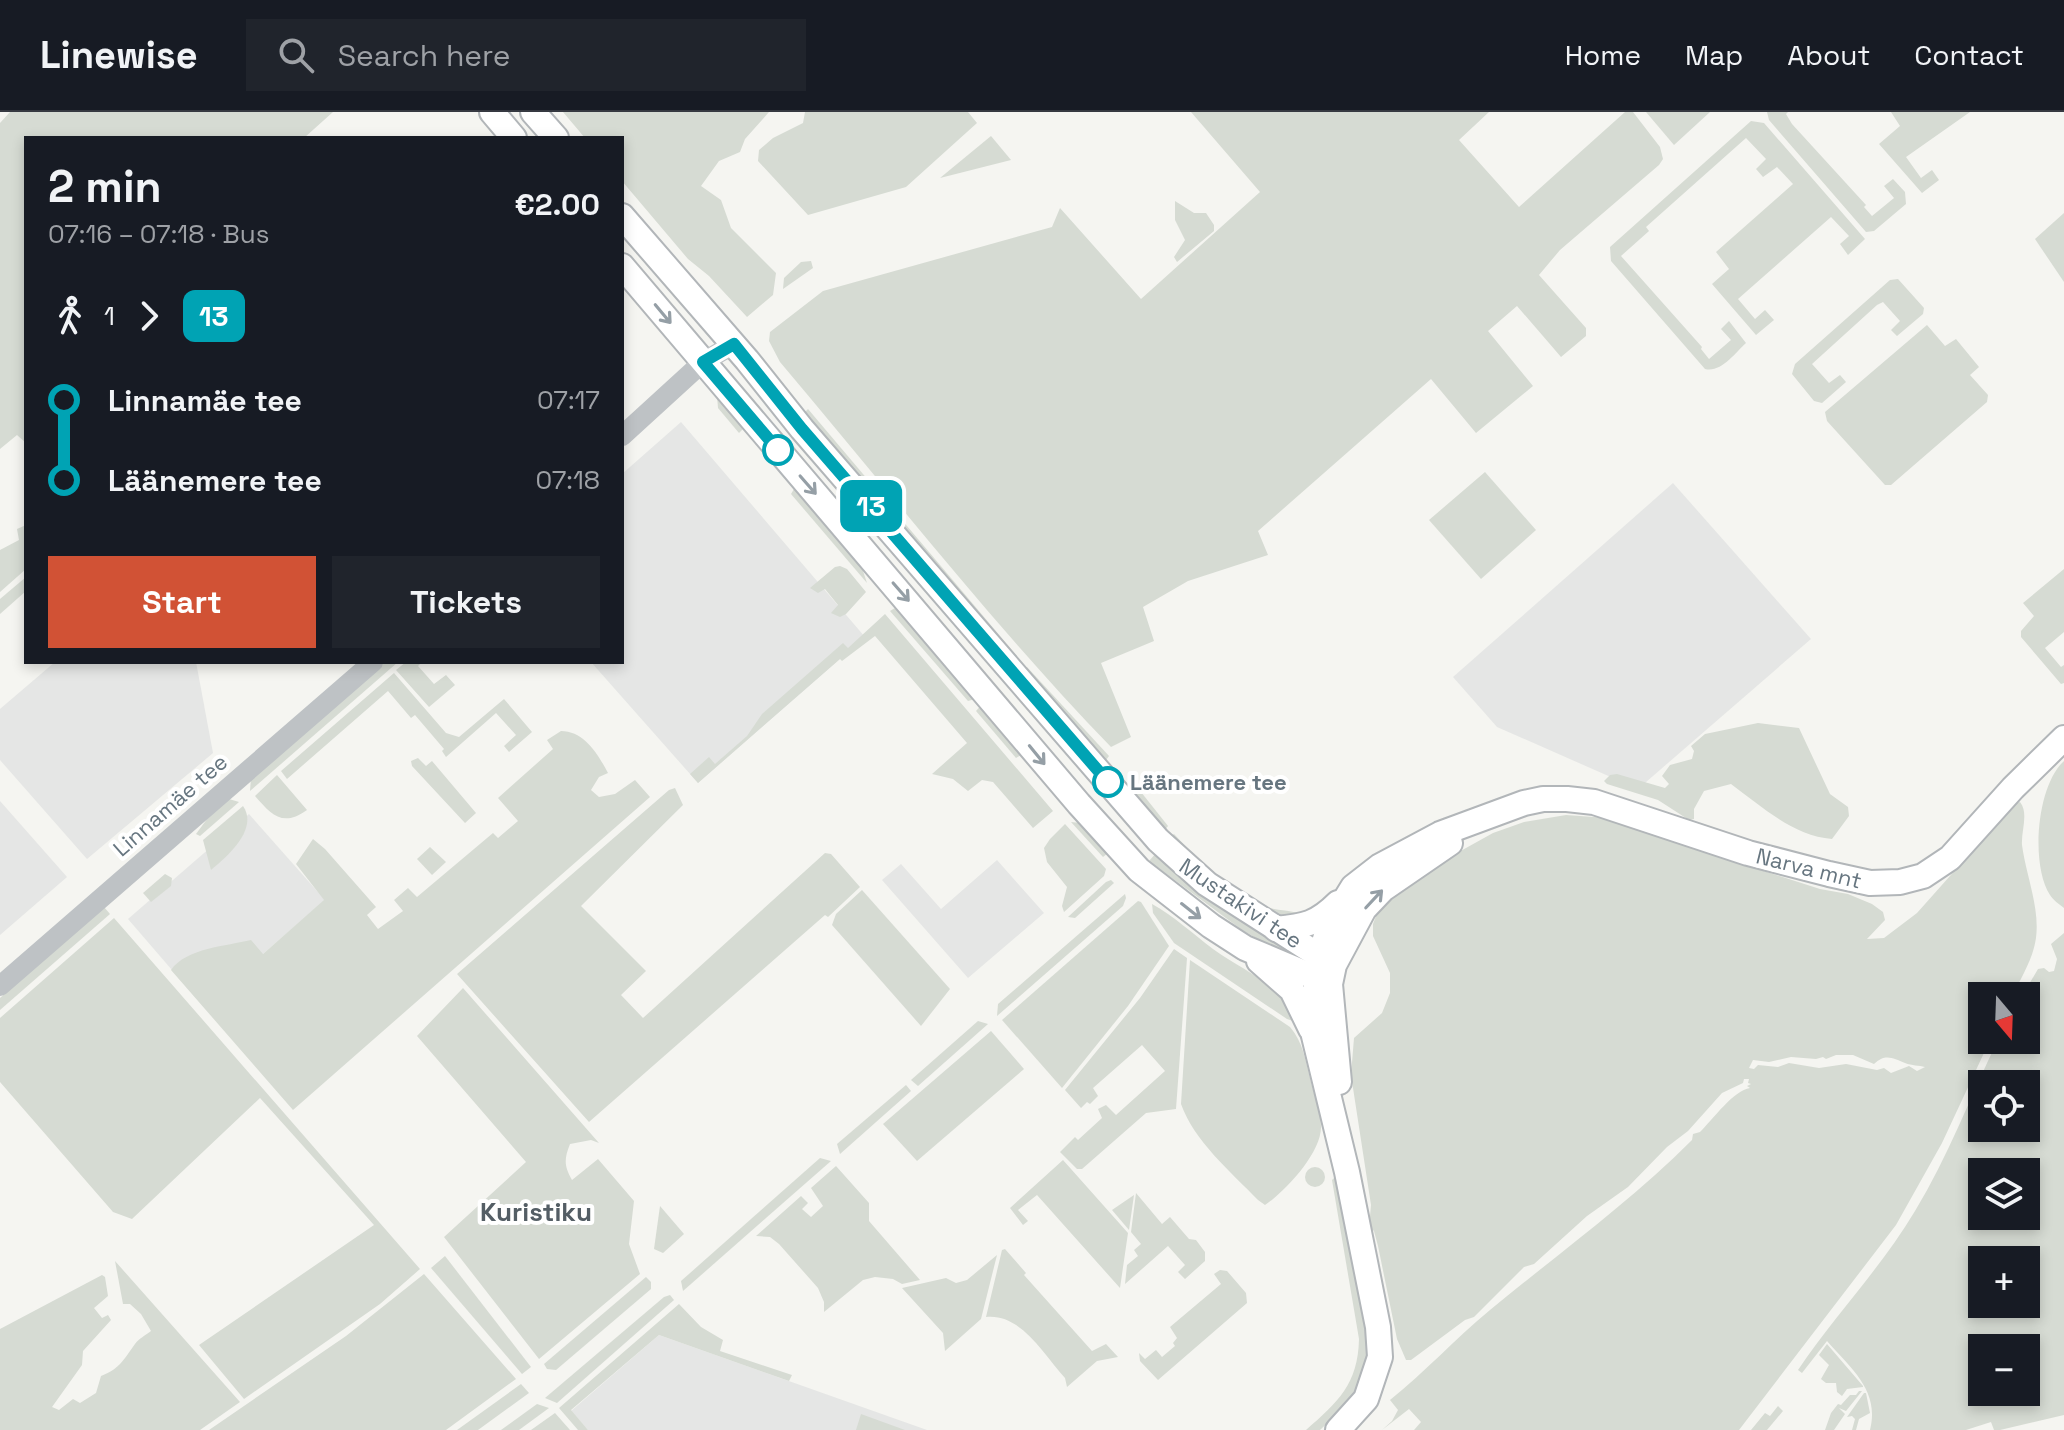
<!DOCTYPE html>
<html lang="en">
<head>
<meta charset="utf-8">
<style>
  :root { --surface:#171b24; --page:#20242c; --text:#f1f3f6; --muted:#9ea1a6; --line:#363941; --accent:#d15235 }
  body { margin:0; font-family:"Space Grotesk",sans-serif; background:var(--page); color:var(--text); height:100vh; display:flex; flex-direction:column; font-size:30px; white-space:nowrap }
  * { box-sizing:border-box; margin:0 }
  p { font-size:26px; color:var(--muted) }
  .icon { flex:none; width:44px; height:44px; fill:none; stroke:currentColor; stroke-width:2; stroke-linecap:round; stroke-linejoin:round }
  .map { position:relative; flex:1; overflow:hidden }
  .sheet { position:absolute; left:24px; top:24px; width:600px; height:528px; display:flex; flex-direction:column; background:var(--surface); border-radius:0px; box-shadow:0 4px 12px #0003 }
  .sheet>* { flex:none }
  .badge { padding:0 16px; border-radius:12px; font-size:28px; line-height:52px }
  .needle { width:52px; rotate:161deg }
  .buttons { position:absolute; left:1968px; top:870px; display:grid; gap:16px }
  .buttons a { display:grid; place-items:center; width:72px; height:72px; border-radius:0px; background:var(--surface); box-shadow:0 4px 12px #0003; font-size:40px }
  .map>.badge { position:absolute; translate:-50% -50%; box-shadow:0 0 0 4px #fff }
  .legs { display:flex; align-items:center; gap:12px; height:88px; padding:0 24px; font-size:26px }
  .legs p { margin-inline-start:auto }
  .headline { display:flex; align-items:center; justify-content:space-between; height:136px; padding:0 24px }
  h1 { font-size:44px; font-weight:800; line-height:60px }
  .cta { display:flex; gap:16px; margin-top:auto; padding:16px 24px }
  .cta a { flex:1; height:92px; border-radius:0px; background:var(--accent); color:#fff; font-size:32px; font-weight:800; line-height:92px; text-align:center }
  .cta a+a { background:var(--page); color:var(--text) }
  ul { padding:0 24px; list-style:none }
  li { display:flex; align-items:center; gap:28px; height:80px; font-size:30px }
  li i { display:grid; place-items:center; width:12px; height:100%; margin:0 10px; background:currentColor }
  li i::after { content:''; width:20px; height:20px; margin:-10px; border:6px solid; border-radius:50%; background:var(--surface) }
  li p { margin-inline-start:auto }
  li:first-child i { background:linear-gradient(#0000 50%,currentColor 0) }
  li:last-child i { background:linear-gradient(currentColor 50%,#0000 0) }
  header { display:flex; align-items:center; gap:48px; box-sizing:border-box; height:112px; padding:0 40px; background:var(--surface); border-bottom:2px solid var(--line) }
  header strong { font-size:38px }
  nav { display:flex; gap:44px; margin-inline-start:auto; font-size:28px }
  .search { width:560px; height:72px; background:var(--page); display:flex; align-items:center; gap:20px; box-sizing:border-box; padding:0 28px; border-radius:0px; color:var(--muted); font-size:30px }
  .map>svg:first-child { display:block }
  .built { fill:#e5e6e5 }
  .green { fill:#d6dbd3; fill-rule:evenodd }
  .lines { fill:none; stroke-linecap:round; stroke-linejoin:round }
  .major-casing { stroke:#b2b6b9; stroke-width:28 }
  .minor { stroke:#bec2c5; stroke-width:20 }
  .major { stroke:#fff; stroke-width:24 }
  .oneway { stroke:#959fa6 }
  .line-1-casing { stroke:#fff; stroke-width:18 }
  .line-1 { stroke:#00a3b4; stroke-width:12 }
  .stop-1-dot { fill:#fff; stroke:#00a3b4; stroke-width:4 }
  .labels { text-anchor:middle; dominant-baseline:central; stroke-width:8; stroke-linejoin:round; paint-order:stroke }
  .stop-label { font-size:22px; font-weight:bold; fill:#677680; stroke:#fff; text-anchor:start }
  .street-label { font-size:22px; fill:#677680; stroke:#fff }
  .quarter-label { font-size:26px; font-weight:bold; fill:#545e65; stroke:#fff }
</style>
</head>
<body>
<header>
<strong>Linewise</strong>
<div class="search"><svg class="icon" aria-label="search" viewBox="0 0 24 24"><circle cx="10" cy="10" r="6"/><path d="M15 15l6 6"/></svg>Search here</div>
<nav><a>Home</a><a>Map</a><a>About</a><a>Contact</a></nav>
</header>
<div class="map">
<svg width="2064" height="1318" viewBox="0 0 2064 1318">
  <rect width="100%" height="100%" fill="#f5f5f1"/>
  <!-- built -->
  <g class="built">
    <polygon points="681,310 865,525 698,671 591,550 622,550 622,362"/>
    <polygon points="1673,371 1811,527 1638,677 1497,615 1453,565"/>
    <polygon points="55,550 196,550 213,641 87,747 0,648 0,597"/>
    <polygon points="0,689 67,765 0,823"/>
    <polygon points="249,702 325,788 203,894 128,807"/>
    <polygon points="997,748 1044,801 968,866 882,768 901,752 941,797"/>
    <polygon points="659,1223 927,1318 588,1318 571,1299"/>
  </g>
  <!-- green -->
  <g class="green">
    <polygon points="10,0 333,0 304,26 26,26 26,331 17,323 0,337 0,11"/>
    <polygon points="563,0 769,0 745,27 740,40 719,49 701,74 721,88 731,116 776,161 773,183 747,205 709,164 688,147 622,69 622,26 585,26"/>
    <polygon points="805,0 968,0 977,11 906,75 808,103 758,49 759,38 773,26 803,11"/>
    <path d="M1191,0h298l-30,28 60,67 106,-95h8l27,35 3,12 -4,6 -99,85 -21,25 47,53v8l-25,21 -44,-51 -29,25 45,55 -57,47 -45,-54 -173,152 10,24 -80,26 -45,26 11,34 -53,22 30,74 -20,10c-117,-121 -222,-256 -331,-385l-11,-21 1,-9 53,-41 229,-64 8,-19 81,91 119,-107z"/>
    <polygon points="1646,0 1710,0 1674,33"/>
    <polygon points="1767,0 1788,0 1786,2 1792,12 1866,93 1864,95 1872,104 1894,86 1884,74 1893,67 1905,80 1906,92 1874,119 1866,120 1769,8"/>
    <polygon points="1891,0 1970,0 1906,45 1921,66 1932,58 1939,68 1922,81 1879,32 1900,14"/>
    <path d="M1751,9l13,2 101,116 -17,16 -8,-11 9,-8 -18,-19 -93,82 17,20 10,-9 9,10 -18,15 -44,-51 17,-15 -13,-17 77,-68 -16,-17 -14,10 -7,-8 10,-10 -20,-21 -100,89 3,4 -28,25 81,91 -1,2 8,10 22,-19 -10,-11 8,-8 17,22c-11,10 -25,30 -41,26l-94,-108 -1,-14z"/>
    <polygon points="991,24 1011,48 940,66"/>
    <polygon points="1175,89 1194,101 1206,101 1214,113 1214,119 1177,150 1174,145 1185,128 1175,108"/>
    <polygon points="2064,101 2064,170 2035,127"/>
    <polygon points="811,149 813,156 783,177 784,166 801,150"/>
    <polygon points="1898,167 1924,196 1923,202 1897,224 1891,218 1900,209 1883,190 1877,193 1812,252 1829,271 1840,263 1846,270 1822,291 1814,289 1792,262 1795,252 1890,168"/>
    <polygon points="1927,213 1945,234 1956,227 1979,255 1970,263 1988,283 1987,290 1891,373 1885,373 1827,309 1825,300"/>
    <polygon points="719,283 743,317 739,321 718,296 717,284"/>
    <polygon points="808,297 1017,544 1017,547 826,328 805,300"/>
    <polygon points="1485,360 1536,418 1481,467 1429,408"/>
    <polygon points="794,377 862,456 867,471 791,382"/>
    <polygon points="26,413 26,457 0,480 0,438 19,428 17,417"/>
    <polygon points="840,454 847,457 866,480 846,502 840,505 831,501 838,493 825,477 818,481 810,476 835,455"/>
    <polygon points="2064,457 2064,520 2045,536 2061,555 2064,553 2064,571 2061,572 2021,525 2021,519 2034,504 2023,491"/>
    <polygon points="26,465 26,479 0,502 0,487"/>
    <polygon points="895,496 902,497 975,587 968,589 890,499"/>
    <polygon points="885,502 1053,699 1033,716 993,670 982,668 968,679 953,667 932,662 967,631 875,524 842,549 840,547 698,671 690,662 709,645 715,652 747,624 762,602 843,531 848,536"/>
    <polygon points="383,550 398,550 250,679 251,666"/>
    <polygon points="406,550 422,550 418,554 434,572 446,563 455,573 429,595 396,558"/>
    <polygon points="1027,555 1109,644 1106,648 1083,629 1021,556"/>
    <polygon points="394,561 446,621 459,625 504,587 532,620 509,640 504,634 516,623 496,601 446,645 442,639 444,637 415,603 411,606 388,579 287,667 281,659"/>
    <polygon points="984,590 1021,643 1016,646 976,599"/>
    <path d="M1758,611l41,5 31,66 18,13 1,9 -17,23c-39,-3 -71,-33 -101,-55l-27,7 -10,18v10l-5,1 -31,-20 -51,-16 -3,-3 6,-6 7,-1 48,14 4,-4 -7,-8 8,-11 22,-6 2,-8 -3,-5 14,-12z"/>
    <path d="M561,619c23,0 37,23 47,42l-9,4 -8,13 8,7 16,-3 20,-14 15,17 -357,313 -122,-140c15,-22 56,-24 80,-30l12,14 61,-54 -28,-36 17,-25 12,10 51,58 -9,8 11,14 25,-18 -9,-11 14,-12 9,9 76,-64 5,5 20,-17 -20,-23 55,-49 -6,-9z"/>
    <polygon points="418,646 426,654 432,649 476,701 465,711 412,654 411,649"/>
    <path d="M2064,649v147c-5,-4 -11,-8 -14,-13 -20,-31 -13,-110 14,-134z"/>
    <path d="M277,663l30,35c-25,18 -36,4 -52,-14z"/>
    <polygon points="1137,675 1168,714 1163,720 1132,679"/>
    <polygon points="675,676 683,693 581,794 646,859 621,883 643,906 825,741 831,742 860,775 828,805 825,803 589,1010 457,862 669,678"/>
    <polygon points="229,687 239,690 200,724 196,722 213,699"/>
    <path d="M2020,690c9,11 1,29 2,43 4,30 18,63 14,93 -3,21 -15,40 -24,58h-30v44h8l-48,103 -46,82 -157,205h-325l7,-8 -12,-13 -27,21 10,-9 6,-11 -8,-10c35,-28 65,-61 100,-90 69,-57 139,-107 202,-170l1,-6 7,-2c13,-13 34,-42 50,-44l-3,-2 4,-2 -3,-1 1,-4h-5l-1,4 -21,10 -34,38 -21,16 -39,40 -41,29 -53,48 -10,3 -50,50 -9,3 -54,40h-5l-9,-21 -19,-93 -4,-15 -5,-4 2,-22 -20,-130 3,-37 28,-25 8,-20v-20l-17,-37v-12l5,-13 32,-27 47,-31 36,-20 31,-11 42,-7 42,3 140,48 72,23 28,5 24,10 11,8 2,8 -18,19 17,-1 33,-25 97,-109zM1836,943h17l21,9c11,-11 19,-6 31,-1 7,3 14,2 20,4l-8,4 -8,-5 -18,7 -7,-5 -7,2 -31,-6 -27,4 -30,-5 -11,4 -20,-2 -4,4 -5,-1 4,-8 16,2 22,-5 25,2 7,-2 3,2z"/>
    <path d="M243,694c16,23 -16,51 -32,64l-8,-30z"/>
    <polygon points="1071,710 1081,711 1108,741 1103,745"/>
    <polygon points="1065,712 1106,757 1104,764 1064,800 1062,794 1067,775 1047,750 1044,736 1050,727"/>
    <path d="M1174,722c25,27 58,57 91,72 12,6 27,3 37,9l-14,5 -48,-22 -71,-60z"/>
    <polygon points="430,735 446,750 432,763 417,747"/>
    <polygon points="1157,740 1227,799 1296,840 1293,847 1242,818 1149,749"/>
    <polygon points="165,762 172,766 171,774 151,790 143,781"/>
    <polygon points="1111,768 1114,771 1075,806 1068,805 1106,770"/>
    <polygon points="862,778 950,877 921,914 832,813 836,802"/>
    <polygon points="1125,782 1126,786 1123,794 997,904 998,892"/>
    <polygon points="1138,789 1141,790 1169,834 1128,894 1062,976 1002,908"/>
    <path d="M1152,792c22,12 41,30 61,45 33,24 65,32 83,73l-9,-3 -113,-76 -21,-30z"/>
    <polygon points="104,795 110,802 0,898 0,886"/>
    <polygon points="114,806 420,1157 380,1192 244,1287 199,1233 374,1113 260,986 132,1107 113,1100 0,970 0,906"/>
    <path d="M2064,821v482l-64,15h-6l-3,-8 -25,8h-96c10,-40 -19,-61 -43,-89l-25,32 -4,-3c37,-55 83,-102 117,-159 33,-54 55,-114 83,-171h28v-44h-4l16,-27 6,-1 5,4 5,-1 3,-12 -6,-15zM2026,972v44h-44v-44zM2026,1060v44h-44v-44zM2026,1148v44h-44v-44zM2026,1236v44h-44v-44z"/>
    <polygon points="1174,837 1187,846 1176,997 1146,1001 1082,1057 1077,1057 1060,1040 1075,1025 1078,1028 1102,1006 1098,997 1106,993 1116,1003 1165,959 1142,933 1093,976 1098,984 1090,992 1087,990 1081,996 1065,978 1140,886"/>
    <path d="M1190,848l100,67c13,15 15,32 20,51 3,15 11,33 11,48 1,26 -35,65 -56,79l-7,-5c-27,-28 -64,-59 -77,-96z"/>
    <path d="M463,876l136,155 -8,-3 -21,4c-6,15 -6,22 2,36l26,-21 36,42 -5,43 11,30 -101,85 -95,-122 82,-75 -109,-126z"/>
    <polygon points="978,909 988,912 918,974 911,968"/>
    <polygon points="991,919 1024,957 917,1049 883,1012"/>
    <polygon points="906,973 911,979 840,1042 837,1032"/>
    <polygon points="820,1046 831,1049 683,1179 681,1169"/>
    <polygon points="1063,1048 1128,1121 1120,1176 1037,1083 1018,1098 1028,1109 1023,1113 1010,1096"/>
    <polygon points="836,1054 869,1091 869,1109 920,1168 902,1172 893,1167 875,1165 863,1168 824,1200 824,1190 818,1176 779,1132 770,1125 756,1124 801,1084 808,1091 802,1097 811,1105 823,1094 811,1076"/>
    <circle cx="1315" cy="1065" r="10"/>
    <path d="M1335,1065h5c8,45 38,163 24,201 -8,21 -28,37 -44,52h-14c32,-28 52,-46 53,-91l-27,-159z"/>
    <polygon points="1136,1081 1162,1112 1170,1105 1189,1127 1196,1128 1205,1140 1205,1149 1185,1167 1178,1160 1185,1153 1168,1134 1125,1172 1127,1153 1138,1144 1134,1138 1141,1132 1131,1120"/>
    <polygon points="1134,1083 1129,1118 1112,1098"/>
    <polygon points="660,1094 684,1122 663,1141 654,1137"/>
    <path d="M1005,1137l21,24 -2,2 68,76 14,-7 12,13 -21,4 -30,26 -2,-9c-21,-23 -44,-65 -79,-61l16,-67z"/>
    <polygon points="997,1143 981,1207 945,1239 943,1221 902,1176 946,1166 956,1171 967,1168"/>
    <polygon points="445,1144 531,1255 522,1262 431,1156"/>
    <path d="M115,1149l125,141 -40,28h-200v-101l102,-54 3,2 3,19 -14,12 8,10 6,-3 3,5 -28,31 -1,14 -30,42 7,3 14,-11 7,4 16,-10 5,-17c20,-8 22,-16 34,-32 3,-5 11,-9 16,-13l-10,-17 -11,-10h-7z"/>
    <polygon points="1220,1158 1227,1159 1246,1181 1247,1191 1158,1268 1140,1249 1139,1241 1145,1247 1156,1238 1162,1245 1175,1234 1173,1231 1177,1226 1170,1215 1221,1172 1214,1162"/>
    <polygon points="424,1162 516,1267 446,1318 209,1318 346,1224"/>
    <polygon points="646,1165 651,1170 651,1177 556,1258 547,1257 544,1252"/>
    <polygon points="670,1183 674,1188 557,1291 545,1286 664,1185"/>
    <polygon points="679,1192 701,1215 723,1228 720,1239 792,1263 789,1269 659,1223 571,1298 588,1318 578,1318 559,1296"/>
    <polygon points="1827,1232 1863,1274 1863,1275 1847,1277 1842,1284 1837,1280 1836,1271 1826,1271 1821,1267 1829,1253 1819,1243"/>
    <polygon points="521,1272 529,1281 478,1318 457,1318"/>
    <polygon points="1859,1279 1862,1279 1846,1299 1839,1296 1845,1302 1834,1318 1825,1318 1831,1301 1838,1292 1841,1293 1850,1283 1856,1283"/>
    <polygon points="1864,1281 1866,1281 1870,1301 1859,1307 1856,1318 1852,1318 1855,1307 1852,1304 1847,1305"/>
    <polygon points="537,1292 549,1296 519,1318 501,1318"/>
    <polygon points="1778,1294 1783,1299 1767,1318 1751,1318 1765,1301 1770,1304"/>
    <polygon points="555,1301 570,1318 531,1318"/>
    <polygon points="861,1302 905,1318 856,1318"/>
  </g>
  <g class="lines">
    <defs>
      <g id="major">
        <polyline points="492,0 514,26"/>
        <polyline points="533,0 556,26"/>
        <polyline points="622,104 747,248 802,317 1158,728 1207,772 1332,852"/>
        <polyline points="622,154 1079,692 1139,758 1211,814 1245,836 1328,871"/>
        <path d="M1276,817c29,-3 41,-5 62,-26"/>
        <polyline points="1259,849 1292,878 1311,917"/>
        <polyline points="1339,970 1330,872 1334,853 1364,797 1383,777 1450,731"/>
        <polyline points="1338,1318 1366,1287 1380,1245 1378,1215 1347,1060 1314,924 1313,899 1320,844 1329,814 1353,775 1380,754 1440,722 1524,691 1543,687 1567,687 1594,690 1748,741 1829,762 1870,771 1900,770 1923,764 1950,746 2013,676 2064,626"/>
      </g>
    </defs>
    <!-- major casing -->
    <use href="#major" class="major-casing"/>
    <!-- minor -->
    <g class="minor">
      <polyline points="622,324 703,250 734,232"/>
      <polyline points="0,874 373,550"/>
    </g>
    <!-- major -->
    <use href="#major" class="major"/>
  </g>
  <!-- one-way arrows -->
  <defs><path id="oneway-shaft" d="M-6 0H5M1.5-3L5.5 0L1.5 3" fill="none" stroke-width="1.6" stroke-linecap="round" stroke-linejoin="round" transform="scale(2)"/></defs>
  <g class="oneway">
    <use href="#oneway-shaft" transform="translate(663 202) rotate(50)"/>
    <use href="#oneway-shaft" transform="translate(808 373) rotate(49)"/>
    <use href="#oneway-shaft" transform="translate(901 480) rotate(49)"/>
    <use href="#oneway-shaft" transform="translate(1037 643) rotate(51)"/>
    <use href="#oneway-shaft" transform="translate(1374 787) rotate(-47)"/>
    <use href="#oneway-shaft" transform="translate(1191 799) rotate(38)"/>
  </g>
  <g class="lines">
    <defs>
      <polyline id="line-1" points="778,338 703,250 734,232 802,317 1108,670"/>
    </defs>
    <!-- line-1 casing -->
    <use href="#line-1" class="line-1-casing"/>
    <!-- line-1 -->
    <use href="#line-1" class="line-1"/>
  </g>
  <!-- markers -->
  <g class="stop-1-dot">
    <circle cx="778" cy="338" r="14"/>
    <circle cx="1108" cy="670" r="14"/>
  </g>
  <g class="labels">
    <!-- stop labels -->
    <g class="stop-label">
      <text x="1130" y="670">Läänemere tee</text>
    </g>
    <!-- street labels -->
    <g class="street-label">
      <text transform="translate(170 693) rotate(-41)">Linnamäe tee</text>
      <text transform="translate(1809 756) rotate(14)">Narva mnt</text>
      <text transform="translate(1241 791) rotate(34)">Mustakivi tee</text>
    </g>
    <!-- quarter labels -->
    <g class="quarter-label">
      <text x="536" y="1100">Kuristiku</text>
    </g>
  </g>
</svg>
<div class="buttons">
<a><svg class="needle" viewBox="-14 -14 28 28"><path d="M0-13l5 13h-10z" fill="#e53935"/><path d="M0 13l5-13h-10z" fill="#9ea1a6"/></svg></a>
<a><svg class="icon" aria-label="locate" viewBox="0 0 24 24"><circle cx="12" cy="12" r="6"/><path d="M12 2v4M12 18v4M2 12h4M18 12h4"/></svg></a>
<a><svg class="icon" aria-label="layers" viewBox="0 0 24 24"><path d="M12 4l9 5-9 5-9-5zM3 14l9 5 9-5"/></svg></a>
<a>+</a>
<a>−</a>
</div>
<b class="badge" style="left:871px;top:394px;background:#00a3b4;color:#fff">13</b>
<section class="sheet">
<div class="headline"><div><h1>2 min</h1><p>07:16 – 07:18 · Bus</p></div><b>€2.00</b></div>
<div class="legs"><svg class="icon" aria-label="walk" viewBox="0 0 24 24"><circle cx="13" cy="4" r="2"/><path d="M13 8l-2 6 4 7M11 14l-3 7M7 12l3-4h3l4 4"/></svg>1<svg class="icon" aria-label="forward" viewBox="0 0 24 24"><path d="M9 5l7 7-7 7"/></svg><b class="badge" style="background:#00a3b4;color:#fff">13</b></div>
<ul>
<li><i style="color:#00a3b4"></i><b>Linnamäe tee</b><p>07:17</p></li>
<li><i style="color:#00a3b4"></i><b>Läänemere tee</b><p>07:18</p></li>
</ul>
<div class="cta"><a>Start</a><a>Tickets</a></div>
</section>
</div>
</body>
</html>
